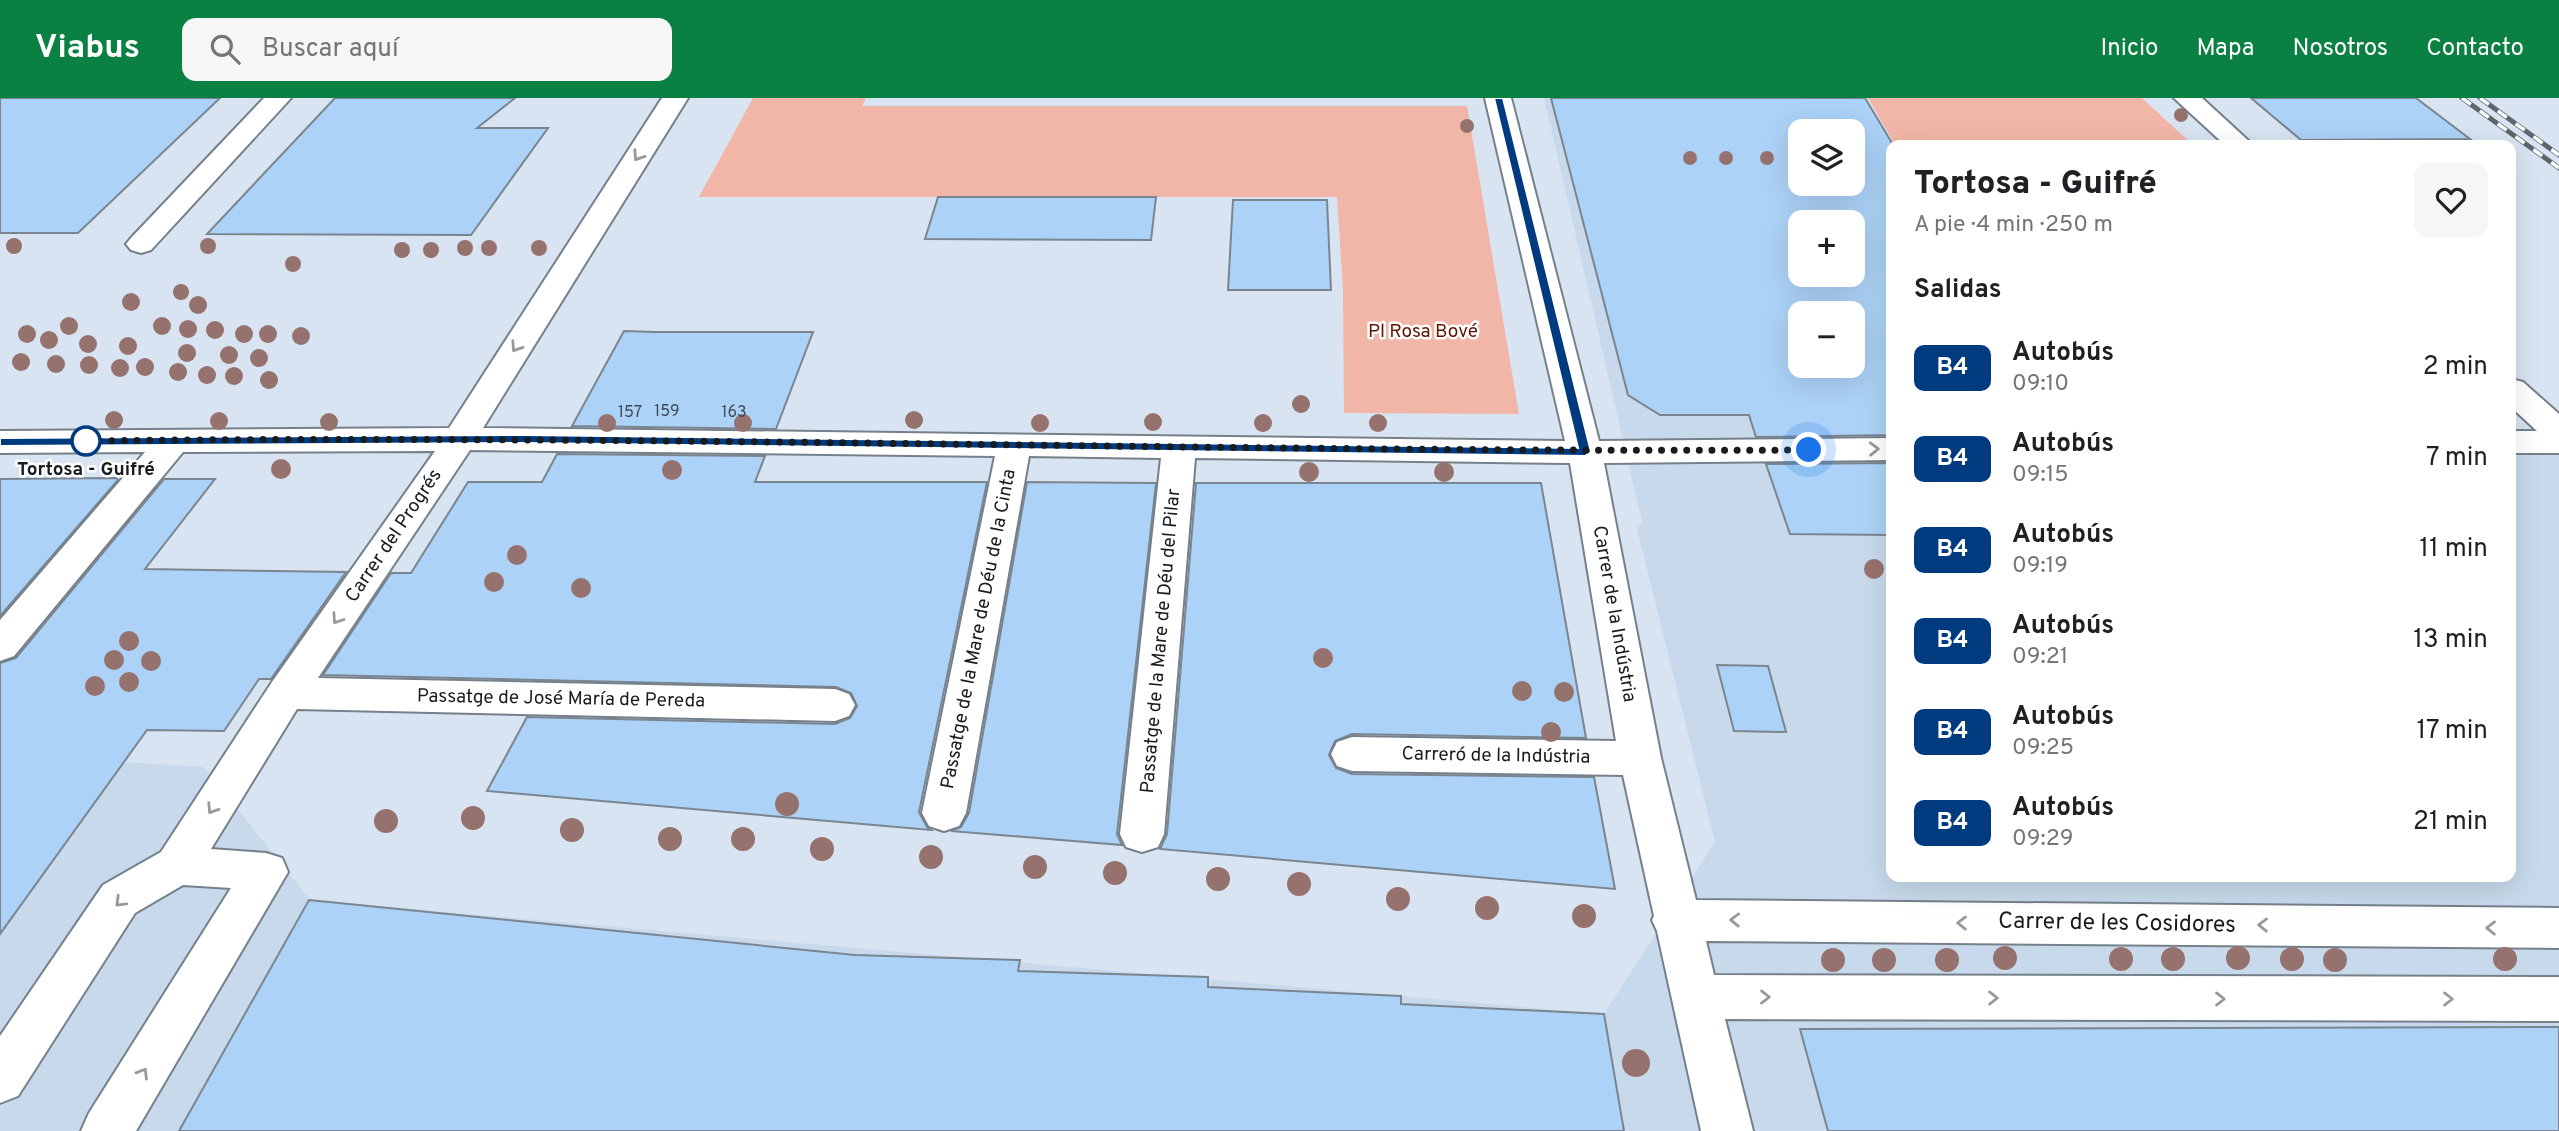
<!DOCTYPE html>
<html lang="es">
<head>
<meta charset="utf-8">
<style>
  :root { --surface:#fff; --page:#f6f6f6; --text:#202124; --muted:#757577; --accent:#0b8043 }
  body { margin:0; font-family:Overpass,sans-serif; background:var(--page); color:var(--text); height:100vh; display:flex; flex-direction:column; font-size:26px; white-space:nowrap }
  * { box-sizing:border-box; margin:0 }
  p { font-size:23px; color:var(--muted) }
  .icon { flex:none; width:38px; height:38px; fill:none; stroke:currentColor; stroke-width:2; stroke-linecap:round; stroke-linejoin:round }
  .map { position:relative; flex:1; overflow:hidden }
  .details { position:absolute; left:1886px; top:42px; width:630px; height:742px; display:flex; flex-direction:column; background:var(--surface); border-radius:14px; box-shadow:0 7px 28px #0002 }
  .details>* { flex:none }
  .badge { padding:0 14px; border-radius:10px; font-size:24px; line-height:46px }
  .fabs { position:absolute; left:1788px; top:21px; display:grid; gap:14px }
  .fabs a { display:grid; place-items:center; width:77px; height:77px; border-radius:14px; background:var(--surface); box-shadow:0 7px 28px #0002; font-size:35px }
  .you { position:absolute; width:35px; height:35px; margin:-18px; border:5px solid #fff; border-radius:50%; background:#1a73e8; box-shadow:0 0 0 10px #1a73e833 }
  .map>.badge { position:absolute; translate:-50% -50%; box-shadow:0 0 0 4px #fff }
  h2 { padding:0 28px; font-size:26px; line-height:63px }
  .round { display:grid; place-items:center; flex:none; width:74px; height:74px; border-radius:14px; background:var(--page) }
  .overview { display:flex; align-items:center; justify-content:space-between; height:119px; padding:0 28px }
  h1 { font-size:33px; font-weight:800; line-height:52px }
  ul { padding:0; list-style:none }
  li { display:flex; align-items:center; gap:21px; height:91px; padding:0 28px }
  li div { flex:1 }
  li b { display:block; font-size:26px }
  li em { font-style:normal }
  li .badge { min-width:77px; font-weight:700; text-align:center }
  header { display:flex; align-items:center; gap:42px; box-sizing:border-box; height:98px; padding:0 35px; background:var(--accent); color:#fff }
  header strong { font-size:33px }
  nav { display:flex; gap:38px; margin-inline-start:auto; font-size:24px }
  .search { width:490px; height:63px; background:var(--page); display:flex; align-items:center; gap:18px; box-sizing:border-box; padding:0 24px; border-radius:14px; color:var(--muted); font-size:26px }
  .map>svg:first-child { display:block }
  .built { fill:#c7d9eb; fill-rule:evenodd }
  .green { fill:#f1b6a7 }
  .building { fill:#acd2f7; stroke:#7a8590; stroke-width:2; fill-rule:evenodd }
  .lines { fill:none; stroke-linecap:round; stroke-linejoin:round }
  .minor-casing { stroke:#75808b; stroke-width:4 }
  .minor { fill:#fff; fill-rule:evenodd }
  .rail-casing { stroke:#5e656c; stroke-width:5 }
  .rail { stroke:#fff; stroke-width:3.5; stroke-dasharray:11; stroke-linecap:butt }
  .tree { fill:#96726e }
  .oneway { stroke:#97999b }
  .line { fill:#003b80; stroke:#fff; stroke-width:2 }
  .walk { stroke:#181c20; stroke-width:7; stroke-dasharray:0 12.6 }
  .stop-dot { fill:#fff; stroke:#003b80; stroke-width:3.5 }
  .labels { text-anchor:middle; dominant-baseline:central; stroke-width:5; stroke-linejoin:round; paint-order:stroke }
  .number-label { font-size:16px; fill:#3d4a56 }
  .park-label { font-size:19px; fill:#601502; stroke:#fff }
  .stop-label { font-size:19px; font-weight:bold; fill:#181c20; stroke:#fff }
  .street-label { font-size:19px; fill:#181c20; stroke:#fff }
  .near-street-label { font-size:23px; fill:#181c20; stroke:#fff }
</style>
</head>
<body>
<header>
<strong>Viabus</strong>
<div class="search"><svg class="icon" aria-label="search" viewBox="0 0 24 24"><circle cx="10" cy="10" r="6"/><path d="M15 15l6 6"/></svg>Buscar aquí</div>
<nav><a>Inicio</a><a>Mapa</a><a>Nosotros</a><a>Contacto</a></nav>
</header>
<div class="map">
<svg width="2559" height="1033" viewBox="0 0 2559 1033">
  <rect width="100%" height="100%" fill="#d8e4f1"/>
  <!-- built -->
  <path class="built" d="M1544,0h322l27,47 -1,732h619v-430h48v684h-2559v-376l204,12 106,133 1294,114 111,-172 -78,-313 5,-7zM1801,33h52v53h-52zM1801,124h52v53h-52zM1801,215h52v53h-52z"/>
  <!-- green -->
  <g class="green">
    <polygon points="753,0 866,0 862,8 1467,8 1519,316 1344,315 1343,192 1337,99 699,99"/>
    <polygon points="1868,0 2142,0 2193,47 1895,47"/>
  </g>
  <!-- building -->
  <g class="building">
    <polygon points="0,0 220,0 78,135 0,135"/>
    <polygon points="335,0 515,0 477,30 548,30 471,137 207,136"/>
    <path d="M1551,0h314l27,45v292l-136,2 -7,-22h-89l-32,-20zM1801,33h52v53h-52zM1801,124h52v53h-52zM1801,215h52v53h-52z"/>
    <polygon points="2251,0 2416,0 2470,41 2301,42"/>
    <polygon points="938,99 1156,99 1151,142 925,141"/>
    <polygon points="1233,102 1327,102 1331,192 1228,192"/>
    <polygon points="624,233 655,234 813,234 776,331 572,328"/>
    <polygon points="557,356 765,358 755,384 987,384 919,714 927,729 931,732 487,693 527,619 835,626 850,620 857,608 851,595 836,589 323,577 391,475 411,475 468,384 542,384"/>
    <polygon points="1892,365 1892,437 1790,436 1766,366"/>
    <polygon points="117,380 118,382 0,518 0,381"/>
    <polygon points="164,381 215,381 145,471 346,474 271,581 259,581 224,633 147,632 0,836 0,565 16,560"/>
    <polygon points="1027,384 1156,385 1117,736 1122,747 951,733 961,729 969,715"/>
    <polygon points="1196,385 1541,385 1586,640 1352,636 1335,643 1329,657 1336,670 1352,676 1594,679 1615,791 1160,751 1167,736"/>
    <polygon points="1717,567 1768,568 1786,634 1734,633"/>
    <polygon points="309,802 855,857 1020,862 1018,873 1208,879 1208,889 1401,898 1401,906 1604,916 1624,1033 179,1033"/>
    <polygon points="2559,929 2559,1033 1828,1033 1800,931"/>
  </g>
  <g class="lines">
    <defs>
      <g id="minor">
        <polygon points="264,0 291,0 151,152 141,155 131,152 126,146 131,140"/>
        <polygon points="662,0 688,0 483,330 1565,343 1485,0 1511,0 1599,343 1892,340 1892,362 1604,365 1661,660 1696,802 2559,810 2559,850 1706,843 1714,877 2559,879 2559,923 1725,921 1753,1033 1701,1033 1657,833 1652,822 1654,818 1623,677 1352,673 1337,668 1331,656 1337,644 1352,639 1616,643 1570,365 1195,360 1164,736 1158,749 1142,754 1126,749 1120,736 1161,360 1029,358 966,715 959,728 944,733 929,728 922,715 995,358 470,352 318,580 835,591 849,596 855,607 849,618 835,623 297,611 211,751 266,755 282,760 288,774 136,1033 81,1033 89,1015 231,790 183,787 135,815 18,998 0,1005 0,938 103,787 161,754 272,584 435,353 183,354 14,558 0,563 0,522 145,354 0,355 0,333 449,330"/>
        <polygon points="2174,0 2202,0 2253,47 2225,47"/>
        <polygon points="2511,281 2523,284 2559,316 2559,355 2511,355 2511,333 2537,333 2511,309"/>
      </g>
    </defs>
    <!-- minor casing -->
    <use href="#minor" class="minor-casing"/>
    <!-- minor -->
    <use href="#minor" class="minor"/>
    <defs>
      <g id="rail">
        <polyline points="2462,0 2559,70"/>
        <polyline points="2480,0 2559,57"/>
      </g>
    </defs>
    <!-- rail casing -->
    <use href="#rail" class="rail-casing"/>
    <!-- rail -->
    <use href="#rail" class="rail"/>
  </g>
  <!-- trees -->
  <g class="tree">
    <circle cx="2181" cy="17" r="7"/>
    <circle cx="1467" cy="28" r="7"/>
    <circle cx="1690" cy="60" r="7"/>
    <circle cx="1726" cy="60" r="7"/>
    <circle cx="1767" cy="60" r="7"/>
    <circle cx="14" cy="148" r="8"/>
    <circle cx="208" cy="148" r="8"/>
    <circle cx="465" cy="150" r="8"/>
    <circle cx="489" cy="150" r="8"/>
    <circle cx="539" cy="150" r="8"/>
    <circle cx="402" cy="152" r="8"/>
    <circle cx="431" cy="152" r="8"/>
    <circle cx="293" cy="166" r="8"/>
    <circle cx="181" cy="194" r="8"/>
    <circle cx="131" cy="204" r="9"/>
    <circle cx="198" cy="207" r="9"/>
    <circle cx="69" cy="228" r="9"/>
    <circle cx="162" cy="228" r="9"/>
    <circle cx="188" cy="231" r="9"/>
    <circle cx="215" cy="232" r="9"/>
    <circle cx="27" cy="236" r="9"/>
    <circle cx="244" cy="236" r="9"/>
    <circle cx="268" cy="236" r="9"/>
    <circle cx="301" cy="238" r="9"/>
    <circle cx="49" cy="242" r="9"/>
    <circle cx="88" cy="246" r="9"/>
    <circle cx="128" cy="248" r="9"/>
    <circle cx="187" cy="255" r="9"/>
    <circle cx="229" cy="257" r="9"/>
    <circle cx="259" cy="260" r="9"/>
    <circle cx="21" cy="264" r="9"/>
    <circle cx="56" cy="266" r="9"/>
    <circle cx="89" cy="267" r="9"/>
    <circle cx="145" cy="269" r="9"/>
    <circle cx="120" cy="270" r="9"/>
    <circle cx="178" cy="274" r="9"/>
    <circle cx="207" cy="277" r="9"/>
    <circle cx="234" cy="278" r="9"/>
    <circle cx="269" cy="282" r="9"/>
    <circle cx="1301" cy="306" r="9"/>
    <circle cx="114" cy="322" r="9"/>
    <circle cx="914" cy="322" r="9"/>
    <circle cx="219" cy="323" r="9"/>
    <circle cx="329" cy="324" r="9"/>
    <circle cx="1153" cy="324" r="9"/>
    <circle cx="607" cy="325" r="9"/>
    <circle cx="743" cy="325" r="9"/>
    <circle cx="1040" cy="325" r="9"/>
    <circle cx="1263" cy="325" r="9"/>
    <circle cx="1378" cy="325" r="9"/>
    <circle cx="281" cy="371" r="10"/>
    <circle cx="672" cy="372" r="10"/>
    <circle cx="1309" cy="374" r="10"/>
    <circle cx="1444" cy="374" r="10"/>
    <circle cx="517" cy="457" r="10"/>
    <circle cx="1874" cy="471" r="10"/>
    <circle cx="494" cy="484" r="10"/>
    <circle cx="581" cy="490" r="10"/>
    <circle cx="129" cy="543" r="10"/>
    <circle cx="1323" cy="560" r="10"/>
    <circle cx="114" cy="562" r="10"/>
    <circle cx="151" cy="563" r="10"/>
    <circle cx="129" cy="584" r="10"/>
    <circle cx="95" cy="588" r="10"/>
    <circle cx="1522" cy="593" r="10"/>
    <circle cx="1564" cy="594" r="10"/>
    <circle cx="1551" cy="634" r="10"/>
    <circle cx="787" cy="706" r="12"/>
    <circle cx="473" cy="720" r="12"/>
    <circle cx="386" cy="723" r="12"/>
    <circle cx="572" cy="732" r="12"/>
    <circle cx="670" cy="741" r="12"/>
    <circle cx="743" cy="741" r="12"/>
    <circle cx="822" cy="751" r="12"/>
    <circle cx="931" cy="759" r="12"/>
    <circle cx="1035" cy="769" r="12"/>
    <circle cx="1115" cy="775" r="12"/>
    <circle cx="1218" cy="781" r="12"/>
    <circle cx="1299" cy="786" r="12"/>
    <circle cx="1398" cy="801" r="12"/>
    <circle cx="1487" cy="810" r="12"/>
    <circle cx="1584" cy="818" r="12"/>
    <circle cx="2005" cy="860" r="12"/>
    <circle cx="2238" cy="860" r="12"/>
    <circle cx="2121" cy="861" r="12"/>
    <circle cx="2173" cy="861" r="12"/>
    <circle cx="2292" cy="861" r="12"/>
    <circle cx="2505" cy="861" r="12"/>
    <circle cx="1833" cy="862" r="12"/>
    <circle cx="1884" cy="862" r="12"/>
    <circle cx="1947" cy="862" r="12"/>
    <circle cx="2335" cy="862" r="12"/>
    <circle cx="1636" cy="965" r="14"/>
  </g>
  <!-- one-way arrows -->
  <defs><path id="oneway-chevron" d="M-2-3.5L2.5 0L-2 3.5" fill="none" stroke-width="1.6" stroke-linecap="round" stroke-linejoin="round" transform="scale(1.75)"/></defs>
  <g class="oneway">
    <use href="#oneway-chevron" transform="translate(638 58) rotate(123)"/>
    <use href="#oneway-chevron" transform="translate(516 249) rotate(123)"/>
    <use href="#oneway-chevron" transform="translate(1874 351) rotate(-1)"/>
    <use href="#oneway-chevron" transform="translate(337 521) rotate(124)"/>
    <use href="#oneway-chevron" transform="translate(212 711) rotate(123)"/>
    <use href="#oneway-chevron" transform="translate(120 804) rotate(136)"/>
    <use href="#oneway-chevron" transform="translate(1735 822) rotate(-179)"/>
    <use href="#oneway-chevron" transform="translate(1962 825) rotate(-179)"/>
    <use href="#oneway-chevron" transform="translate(2263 827) rotate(-179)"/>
    <use href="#oneway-chevron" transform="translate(2491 830) rotate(-179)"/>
    <use href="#oneway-chevron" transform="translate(1765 899)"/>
    <use href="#oneway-chevron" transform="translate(1993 900)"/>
    <use href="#oneway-chevron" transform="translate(2220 901)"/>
    <use href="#oneway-chevron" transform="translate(2448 901)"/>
    <use href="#oneway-chevron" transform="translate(143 975) rotate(-59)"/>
  </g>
  <!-- line -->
  <polygon class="line" points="1494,0 1503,0 1591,354 1585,358 526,345 0,348 0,340 526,337 1578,350"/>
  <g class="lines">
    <!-- walk -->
    <path class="walk" d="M86,343h-6c577,-7 1153,12 1729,9"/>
  </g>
  <!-- markers -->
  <circle class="stop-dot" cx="86" cy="343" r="14"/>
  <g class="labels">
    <!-- number labels -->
    <g class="number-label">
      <text x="667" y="314">159</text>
      <text x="630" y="315">157</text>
      <text x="734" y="315">163</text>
    </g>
    <!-- park labels -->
    <g class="park-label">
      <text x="1423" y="234">Pl Rosa Bové</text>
    </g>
    <!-- stop labels -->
    <g class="stop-label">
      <text x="86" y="372">Tortosa - Guifré</text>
    </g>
    <!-- street labels -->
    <g class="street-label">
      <text transform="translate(394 438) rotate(-56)">Carrer del Progrés</text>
      <text transform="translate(1614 516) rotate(80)">Carrer de la Indústria</text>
      <text transform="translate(979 531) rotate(-79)">Passatge de la Mare de Déu de la Cinta</text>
      <text transform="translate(1161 543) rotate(-85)">Passatge de la Mare de Déu del Pilar</text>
      <text transform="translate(561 601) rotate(1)">Passatge de José María de Pereda</text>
      <text transform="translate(1496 658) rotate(1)">Carreró de la Indústria</text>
    </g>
    <!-- near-street labels -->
    <g class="near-street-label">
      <text transform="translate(2117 826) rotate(1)">Carrer de les Cosidores</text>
    </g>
  </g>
</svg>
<div class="fabs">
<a><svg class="icon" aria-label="layers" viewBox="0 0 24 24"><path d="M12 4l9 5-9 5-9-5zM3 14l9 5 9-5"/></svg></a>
<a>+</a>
<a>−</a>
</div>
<div class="you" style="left:1809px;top:352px"></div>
<section class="details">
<div class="overview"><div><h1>Tortosa - Guifré</h1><p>A pie · 4 min · 250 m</p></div><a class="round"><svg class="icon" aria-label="heart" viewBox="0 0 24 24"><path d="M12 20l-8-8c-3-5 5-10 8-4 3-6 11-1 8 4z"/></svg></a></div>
<h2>Salidas</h2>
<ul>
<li><span class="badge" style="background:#003b80;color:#fff">B4</span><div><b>Autobús</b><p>09:10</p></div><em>2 min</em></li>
<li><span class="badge" style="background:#003b80;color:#fff">B4</span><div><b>Autobús</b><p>09:15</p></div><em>7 min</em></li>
<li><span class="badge" style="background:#003b80;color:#fff">B4</span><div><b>Autobús</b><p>09:19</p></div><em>11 min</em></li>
<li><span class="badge" style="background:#003b80;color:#fff">B4</span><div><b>Autobús</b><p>09:21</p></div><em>13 min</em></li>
<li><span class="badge" style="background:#003b80;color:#fff">B4</span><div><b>Autobús</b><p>09:25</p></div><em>17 min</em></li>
<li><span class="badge" style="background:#003b80;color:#fff">B4</span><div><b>Autobús</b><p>09:29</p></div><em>21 min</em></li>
</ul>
</section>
</div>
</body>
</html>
